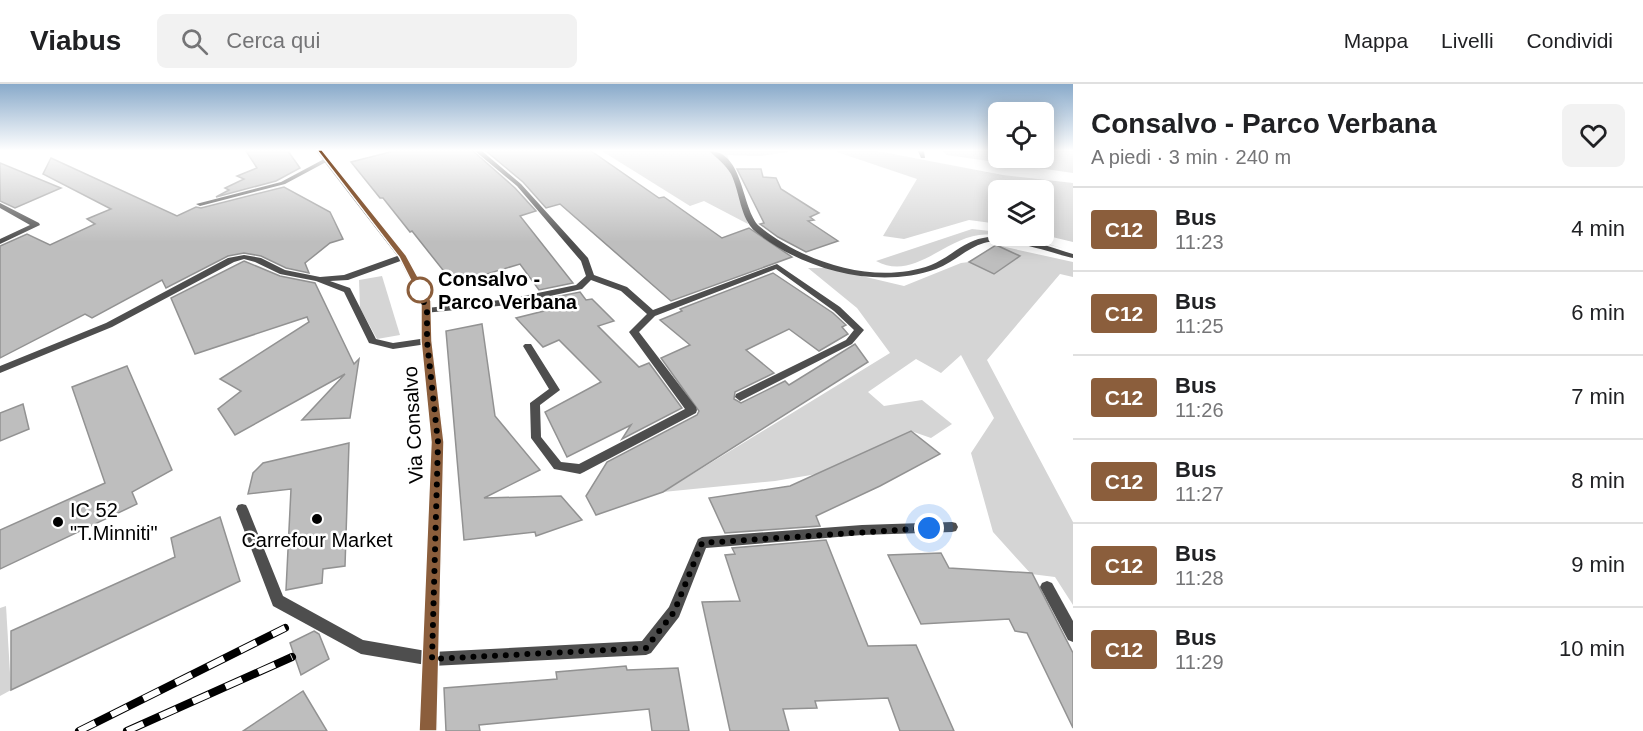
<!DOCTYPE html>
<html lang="it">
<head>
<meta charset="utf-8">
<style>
  :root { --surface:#fff; --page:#f2f2f2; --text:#202124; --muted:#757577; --line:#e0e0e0 }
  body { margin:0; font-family:Helvetica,sans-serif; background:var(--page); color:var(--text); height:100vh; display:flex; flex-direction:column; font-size:22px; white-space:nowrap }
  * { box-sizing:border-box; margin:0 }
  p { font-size:20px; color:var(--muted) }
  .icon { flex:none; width:33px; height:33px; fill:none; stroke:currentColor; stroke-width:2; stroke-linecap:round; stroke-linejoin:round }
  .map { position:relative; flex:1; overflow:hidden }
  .sheet { display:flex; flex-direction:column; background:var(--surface); width:570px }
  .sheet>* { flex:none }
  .badge { padding:0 12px; border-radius:4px; font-size:21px; line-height:39px }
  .fabs { position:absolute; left:988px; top:18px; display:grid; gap:12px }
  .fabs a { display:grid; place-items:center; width:66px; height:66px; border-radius:9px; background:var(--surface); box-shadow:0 3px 15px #0003; font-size:30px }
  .you { position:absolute; width:30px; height:30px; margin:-15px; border:4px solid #fff; border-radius:50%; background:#1a73e8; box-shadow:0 0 0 9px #1a73e833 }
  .map>.badge { position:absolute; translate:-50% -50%; box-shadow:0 0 0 3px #fff }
  .round { display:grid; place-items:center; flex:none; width:63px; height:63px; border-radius:9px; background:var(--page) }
  .overview { display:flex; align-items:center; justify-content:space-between; height:102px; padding:0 18px }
  h1 { font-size:28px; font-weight:700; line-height:45px }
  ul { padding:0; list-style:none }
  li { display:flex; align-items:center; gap:18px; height:84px; padding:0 18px; border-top:2px solid var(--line) }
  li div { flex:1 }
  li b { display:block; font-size:22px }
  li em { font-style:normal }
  li .badge { min-width:66px; font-weight:700; text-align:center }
  header { display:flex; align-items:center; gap:36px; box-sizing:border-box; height:84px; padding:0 30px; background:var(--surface); border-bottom:2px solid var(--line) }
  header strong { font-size:28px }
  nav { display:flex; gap:33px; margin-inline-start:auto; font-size:21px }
  .search { width:420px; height:54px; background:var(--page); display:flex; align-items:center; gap:15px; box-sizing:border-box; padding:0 21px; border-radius:9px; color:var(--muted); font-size:22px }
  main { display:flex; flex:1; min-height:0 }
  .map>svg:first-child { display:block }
  .green { fill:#d5d5d5 }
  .building { fill:#bebebe; stroke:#929292; stroke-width:1.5 }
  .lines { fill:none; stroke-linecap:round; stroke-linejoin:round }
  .lane { fill:#4e4e4e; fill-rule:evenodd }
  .secondary { fill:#1b1b1b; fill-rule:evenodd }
  .rail-casing { stroke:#000; stroke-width:8 }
  .rail { stroke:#fff; stroke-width:6; stroke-dasharray:18; stroke-linecap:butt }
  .line { fill:#8b5e3c; stroke:#fff; stroke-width:1.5 }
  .walk { stroke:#000; stroke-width:6; stroke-dasharray:0 10.8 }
  .stop-dot { fill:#fff; stroke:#8b5e3c; stroke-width:3 }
  .poi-dot { fill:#000; stroke:#fff; stroke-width:2 }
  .labels { text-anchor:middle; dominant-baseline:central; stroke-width:5; stroke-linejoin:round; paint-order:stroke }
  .stop-label { font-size:20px; font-weight:bold; fill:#000; stroke:#fff; text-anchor:start }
  .street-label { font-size:20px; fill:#000; stroke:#fff }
  .poi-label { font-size:20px; fill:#000; stroke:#fff; text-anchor:start }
</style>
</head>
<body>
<header>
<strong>Viabus</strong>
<div class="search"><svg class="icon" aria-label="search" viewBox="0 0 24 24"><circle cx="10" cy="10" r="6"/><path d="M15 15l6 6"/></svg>Cerca qui</div>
<nav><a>Mappa</a><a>Livelli</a><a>Condividi</a></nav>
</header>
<main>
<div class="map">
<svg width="1073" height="647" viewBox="0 0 1073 647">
  <rect width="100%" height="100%" fill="#fff"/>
  <!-- green -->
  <g class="green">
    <polygon points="602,67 794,67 761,72 727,71 739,99 748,140 704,117 690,122"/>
    <polygon points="834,67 877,67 1003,91 1073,99 1073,158 1044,151 1044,106 999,106 999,140 969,136 904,155 883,152 917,95"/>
    <polygon points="942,67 999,67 999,74 1044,74 1044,67 1073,67 1073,89 947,71"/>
    <path d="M972,145l27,3v4h20l43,12c-26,-6 -57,-17 -83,-13 -36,5 -66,46 -103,26z"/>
    <polygon points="996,161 1073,178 1073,193 1060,190 987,276 1073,438 1073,521 1055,493 1031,490 993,448 971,369 994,334 961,271 941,289 916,275 868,308 884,322 922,316 952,340 931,354 911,347 817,390 775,397 663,408 890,269 857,224 808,184 828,184 904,202 961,179 969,178 994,190 1019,172"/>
    <polygon points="382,192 400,251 377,255 360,224 359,196"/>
    <polygon points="6,522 11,606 0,612 0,524"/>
  </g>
  <!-- building -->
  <g class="building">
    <polygon points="246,67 288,67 300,84 276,97 216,113 229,106 225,104 244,95 237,92 257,84"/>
    <polygon points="394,67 473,67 515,104 536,127 520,132 573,199 539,206 520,180 454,200 412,147 410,148 383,114 380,114 351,78"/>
    <polygon points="486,67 591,67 659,114 664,113 722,154 749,144 792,173 671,217 560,120 546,124 523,98"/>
    <polygon points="51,74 177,132 196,123 201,124 284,103 330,128 343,155 330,159 305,179 309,189 286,184 261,172 244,169 228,172 166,204 162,196 92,234 85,230 0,274 0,162 27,150 50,161 95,140 87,135 111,125 43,90"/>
    <polygon points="0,79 61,104 15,124 0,117"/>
    <polygon points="737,85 761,85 763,93 776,94 781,105 819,129 810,133 814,136 808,137 838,157 806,168 778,153 760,140 764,139"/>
    <polygon points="996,161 1020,172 994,190 969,178"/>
    <polygon points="244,177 280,192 315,199 354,280 359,275 350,334 302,336 345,290 235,351 218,325 241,307 220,295 309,238 307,233 195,270 171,214"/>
    <polygon points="773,189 833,229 846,241 842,243 848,250 819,267 789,245 746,266 774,289 735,308 734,315 741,319 785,297 789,301 855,260 868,278 663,408 596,431 586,412 607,378 697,331 699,327 661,274 690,261 660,236 682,227 680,225"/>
    <polygon points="580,208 586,216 592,215 614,237 598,242 639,283 649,279 682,324 622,355 631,341 567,373 545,328 601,298 559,256 543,263 516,234 552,225 545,215"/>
    <polygon points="482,240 495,332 540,386 484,414 561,412 582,436 536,452 535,448 464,456 446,247"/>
    <polygon points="127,282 172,386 132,408 137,420 0,485 0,446 105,399 72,303"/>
    <polygon points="23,320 29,345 0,357 0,329"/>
    <polygon points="911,347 940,370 880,402 816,432 820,442 725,449 709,414 790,402"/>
    <polygon points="349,359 345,482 323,485 322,499 286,506 291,405 248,410 253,389 263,379"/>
    <polygon points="220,433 240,497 11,606 11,547 175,473 171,454"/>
    <polygon points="826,456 868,562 916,561 954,647 900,647 888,614 815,617 817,624 783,625 789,647 730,647 702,518 740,517 725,471 735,470 732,464"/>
    <polygon points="941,469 949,484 1032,489 1073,569 1073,644 1027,549 1015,547 1009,535 921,540 888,471"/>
    <polygon points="314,547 319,550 329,575 301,591 290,559"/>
    <polygon points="626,582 627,586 678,584 689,647 652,647 649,625 479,641 480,647 446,647 444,604 557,595 556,588"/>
    <polygon points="303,607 327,647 243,647"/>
  </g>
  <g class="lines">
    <!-- lane -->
    <g class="lane">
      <polygon points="475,67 482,67 521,100 588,174 594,191 627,203 653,226 777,180 840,223 864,246 852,260 740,317 735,313 736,310 846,256 854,246 834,227 776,185 655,232 639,248 696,323 697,326 696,329 584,388 580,390 554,385 531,354 530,319 549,305 523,262 525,260 531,260 560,306 540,321 541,353 561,378 579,380 685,325 629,248 647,230 621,207 591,196 582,205 509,221 424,229 424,225 427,224 509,215 576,201 586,192 581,177 517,102"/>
      <path d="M709,67c35,0 32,57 50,75 44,36 116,60 172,39 18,-7 33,-24 52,-27 30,-6 62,8 90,16v4c-23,-5 -66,-22 -89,-15 -17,5 -31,20 -48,26 -58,21 -133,1 -180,-37 -16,-13 -16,-40 -25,-58 -6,-10 -14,-16 -22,-23z"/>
      <polygon points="918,67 924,67 925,74 921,74"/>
      <polygon points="326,74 329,76 328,77 285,100 200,122 196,120 281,98"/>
      <polygon points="0,119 39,139 40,141 0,160 0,155 30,141 0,124"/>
      <polygon points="244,171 261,174 285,186 320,193 344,191 400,171 406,171 406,175 348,196 330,197 350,204 376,255 393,259 427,254 432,257 427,260 393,265 369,259 344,208 316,197 280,190 255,178 244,175 234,178 112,243 0,289 0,282 106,239 228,174"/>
      <polygon points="242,420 246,421 248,425 283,512 363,556 432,568 642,557 669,523 698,455 702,453 862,441 952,438 956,439 958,443 956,447 952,448 862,451 706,464 679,533 651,569 646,571 432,582 361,570 273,522 236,425 238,421"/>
      <polygon points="1047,497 1052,499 1073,537 1073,558 1068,556 1040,503 1042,499"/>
    </g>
    <!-- secondary -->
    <polygon class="secondary" points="316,67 323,67 406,171 431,217 432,257 444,358 437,647 419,647 432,358 422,257 421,217 399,174"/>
    <defs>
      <g id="rail">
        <polyline points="79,647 285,544"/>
        <polyline points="127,647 292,573"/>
      </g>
    </defs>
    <!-- rail casing -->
    <use href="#rail" class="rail-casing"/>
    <!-- rail -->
    <use href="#rail" class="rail"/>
  </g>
  <!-- sky -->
  <linearGradient id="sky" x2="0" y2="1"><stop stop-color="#89aaca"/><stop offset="0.42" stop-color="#fff"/><stop offset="1" stop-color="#fff" stop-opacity="0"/></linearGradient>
  <rect width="1073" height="158" fill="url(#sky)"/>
  <!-- line -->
  <polygon class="line" points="317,66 322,66 406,171 431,217 432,257 444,358 437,647 419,647 431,358 421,257 421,217 399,173"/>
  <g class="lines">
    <!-- walk -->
    <polyline class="walk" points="420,206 418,202 427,227 427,257 438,358 432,575 646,564 674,528 702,459 929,444"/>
  </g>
  <!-- markers -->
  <circle class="stop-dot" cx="420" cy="206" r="12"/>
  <g class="poi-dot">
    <circle cx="317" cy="435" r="6"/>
    <circle cx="58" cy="438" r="6"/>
  </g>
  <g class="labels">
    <!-- stop labels -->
    <g class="stop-label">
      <text x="438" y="195">Consalvo -<tspan x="438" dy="23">Parco Verbana</tspan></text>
    </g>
    <!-- street labels -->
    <g class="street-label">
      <text transform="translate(413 341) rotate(-93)">Via Consalvo</text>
    </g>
    <!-- poi labels -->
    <g class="poi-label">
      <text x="70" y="426">IC 52<tspan x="70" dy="23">"T.Minniti"</tspan></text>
      <text x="317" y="456" text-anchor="middle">Carrefour Market</text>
    </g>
  </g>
</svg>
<div class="fabs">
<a><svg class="icon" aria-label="locate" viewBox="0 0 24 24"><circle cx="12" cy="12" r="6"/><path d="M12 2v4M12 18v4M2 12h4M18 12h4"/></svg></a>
<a><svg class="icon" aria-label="layers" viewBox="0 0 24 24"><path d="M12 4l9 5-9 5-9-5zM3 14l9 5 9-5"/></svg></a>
</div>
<div class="you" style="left:929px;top:444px"></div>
</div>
<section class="sheet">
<div class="overview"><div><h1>Consalvo - Parco Verbana</h1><p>A piedi · 3 min · 240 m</p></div><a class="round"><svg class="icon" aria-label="heart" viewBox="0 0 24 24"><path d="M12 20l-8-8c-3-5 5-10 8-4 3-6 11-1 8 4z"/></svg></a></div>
<ul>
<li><span class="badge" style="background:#8b5e3c;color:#fff">C12</span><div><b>Bus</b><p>11:23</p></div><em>4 min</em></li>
<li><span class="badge" style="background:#8b5e3c;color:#fff">C12</span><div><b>Bus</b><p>11:25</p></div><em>6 min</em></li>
<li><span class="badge" style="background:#8b5e3c;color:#fff">C12</span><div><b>Bus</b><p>11:26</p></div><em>7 min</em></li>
<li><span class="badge" style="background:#8b5e3c;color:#fff">C12</span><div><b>Bus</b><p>11:27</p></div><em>8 min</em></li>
<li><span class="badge" style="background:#8b5e3c;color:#fff">C12</span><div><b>Bus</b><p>11:28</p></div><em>9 min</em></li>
<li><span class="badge" style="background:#8b5e3c;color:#fff">C12</span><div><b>Bus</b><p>11:29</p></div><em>10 min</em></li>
</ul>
</section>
</main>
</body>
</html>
